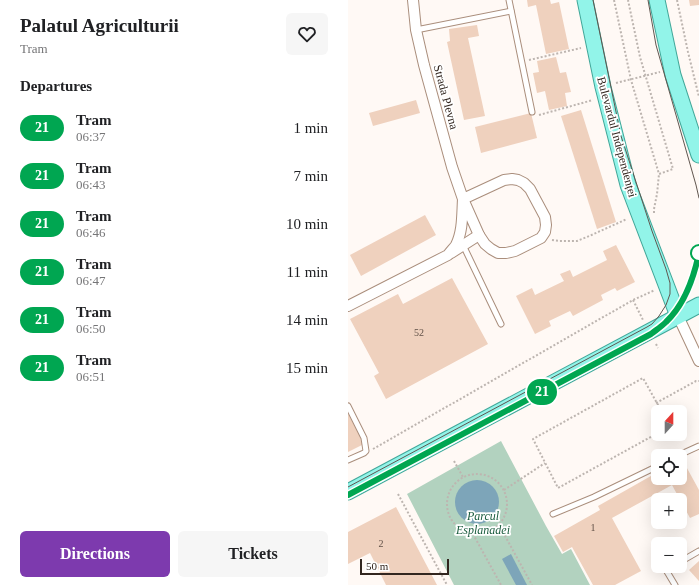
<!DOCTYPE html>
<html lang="en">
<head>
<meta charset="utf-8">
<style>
  :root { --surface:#fff; --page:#f6f6f6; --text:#202124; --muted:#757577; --accent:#7d3aae }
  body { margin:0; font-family:"Times New Roman",serif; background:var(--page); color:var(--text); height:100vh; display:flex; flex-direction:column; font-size:15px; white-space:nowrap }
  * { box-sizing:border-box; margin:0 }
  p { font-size:13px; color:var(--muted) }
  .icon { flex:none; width:22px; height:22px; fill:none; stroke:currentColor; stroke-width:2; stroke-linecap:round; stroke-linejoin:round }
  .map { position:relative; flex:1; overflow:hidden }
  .sheet { display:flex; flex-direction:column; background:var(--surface); width:348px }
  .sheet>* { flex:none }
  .badge { padding:0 8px; border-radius:13px; font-size:14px; line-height:26px }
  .needle { width:26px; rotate:21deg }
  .fabs { position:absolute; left:303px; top:405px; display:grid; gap:8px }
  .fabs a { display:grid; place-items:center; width:36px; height:36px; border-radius:6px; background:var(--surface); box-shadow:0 4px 16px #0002; font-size:20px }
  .scale { position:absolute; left:12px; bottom:10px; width:89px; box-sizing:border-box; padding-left:4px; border:2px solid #32261f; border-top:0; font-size:11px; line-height:14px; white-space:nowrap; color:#32261f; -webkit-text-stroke:3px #fff; paint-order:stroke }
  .map>.badge { position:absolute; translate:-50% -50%; box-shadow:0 0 0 2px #fff }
  h2 { padding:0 20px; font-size:15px; line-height:36px }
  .round { display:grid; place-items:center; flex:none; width:42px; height:42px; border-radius:6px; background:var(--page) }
  .headline { display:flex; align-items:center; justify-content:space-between; height:68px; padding:0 20px }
  h1 { font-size:19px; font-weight:700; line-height:30px }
  .cta { display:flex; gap:8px; margin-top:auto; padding:8px 20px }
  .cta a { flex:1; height:46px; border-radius:6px; background:var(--accent); color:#fff; font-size:16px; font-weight:700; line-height:46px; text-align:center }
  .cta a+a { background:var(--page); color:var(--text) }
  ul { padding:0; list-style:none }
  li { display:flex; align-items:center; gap:12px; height:48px; padding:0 20px }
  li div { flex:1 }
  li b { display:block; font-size:15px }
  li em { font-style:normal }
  li .badge { min-width:44px; font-weight:700; text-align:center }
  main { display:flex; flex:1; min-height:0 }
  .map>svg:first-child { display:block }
  .green { fill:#b2d2bf }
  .water { fill:#7da5b9 }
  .building { fill:#efd1be }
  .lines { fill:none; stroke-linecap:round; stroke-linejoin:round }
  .service-casing { stroke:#aa8e7c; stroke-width:7 }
  .minor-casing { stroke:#aa8e7c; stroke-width:12 }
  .primary-casing { stroke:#42a799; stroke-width:17 }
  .path { stroke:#bdb5b0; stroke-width:2; stroke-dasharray:2 2; stroke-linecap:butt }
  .service { stroke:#fff; stroke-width:5 }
  .minor { stroke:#fff; stroke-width:10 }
  .primary { stroke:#92f4e9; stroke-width:15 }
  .tram { stroke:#60564f; stroke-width:1 }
  .line-casing { stroke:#fff; stroke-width:9 }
  .line { stroke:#00a651; stroke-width:6 }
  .stop-dot { fill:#fff; stroke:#00a651; stroke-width:2 }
  .labels { text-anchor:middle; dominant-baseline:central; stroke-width:3.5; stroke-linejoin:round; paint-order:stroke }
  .number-label { font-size:10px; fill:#615147 }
  .street-label { font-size:12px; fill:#32261f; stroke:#fff }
  .park-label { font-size:12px; font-style:italic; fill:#1a5c3e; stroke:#fff }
</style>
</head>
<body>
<main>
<section class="sheet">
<div class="headline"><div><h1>Palatul Agriculturii</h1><p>Tram</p></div><a class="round"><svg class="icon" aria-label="heart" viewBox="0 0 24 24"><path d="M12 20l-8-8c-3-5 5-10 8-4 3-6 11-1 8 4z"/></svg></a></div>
<h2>Departures</h2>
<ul>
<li><span class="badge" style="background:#00a651;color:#fff">21</span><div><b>Tram</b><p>06:37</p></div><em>1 min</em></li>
<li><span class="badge" style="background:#00a651;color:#fff">21</span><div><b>Tram</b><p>06:43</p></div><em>7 min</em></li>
<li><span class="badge" style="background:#00a651;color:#fff">21</span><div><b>Tram</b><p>06:46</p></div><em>10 min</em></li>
<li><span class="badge" style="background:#00a651;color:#fff">21</span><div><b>Tram</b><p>06:47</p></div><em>11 min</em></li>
<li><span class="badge" style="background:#00a651;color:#fff">21</span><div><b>Tram</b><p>06:50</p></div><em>14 min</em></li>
<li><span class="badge" style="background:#00a651;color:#fff">21</span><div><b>Tram</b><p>06:51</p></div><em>15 min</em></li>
</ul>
<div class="cta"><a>Directions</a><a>Tickets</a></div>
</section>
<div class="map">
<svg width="351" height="585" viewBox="0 0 351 585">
  <rect width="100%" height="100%" fill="#fff9f5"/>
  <!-- green -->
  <polygon class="green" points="153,441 198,526 214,554 223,549 242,585 106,585 59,494"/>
  <!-- water -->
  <g class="water">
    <circle cx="129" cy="502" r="22"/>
    <polygon points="163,554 179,585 168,585 154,559"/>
  </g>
  <!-- building -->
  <g class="building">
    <polygon points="179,0 202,0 203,4 211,2 221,49 198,54 188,5 180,7"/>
    <polygon points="341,0 351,0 351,5 342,6"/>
    <polygon points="129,25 131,36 120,38 137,116 116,120 99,42 102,41 101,29"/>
    <polygon points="208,57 212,73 218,72 223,92 217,93 219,106 201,110 197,91 189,93 185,73 191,72 189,61"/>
    <polygon points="68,100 72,113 25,126 21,113"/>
    <polygon points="233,110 268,222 249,229 213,116"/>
    <polygon points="183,113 189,138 133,153 127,127"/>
    <polygon points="77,215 88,235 13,276 2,255"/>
    <polygon points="268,245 287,282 269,291 267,288 253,295 255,300 225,316 222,311 201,321 203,326 187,334 168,296 184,288 187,295 216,281 212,274 222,270 225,277 259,260 255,251"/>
    <polygon points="104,278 140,344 38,399 26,376 31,373 2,319 50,294 55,304"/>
    <polygon points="0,413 16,444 0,452"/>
    <polygon points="334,459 351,490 351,514 342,518 324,485 264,518 293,571 267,585 245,585 224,547 215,552 206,536 252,510 250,506 310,472 310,478 332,478 332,460"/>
    <polygon points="48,507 89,585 38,585 22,553 0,564 0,532"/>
    <polygon points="351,561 351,581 341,570"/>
  </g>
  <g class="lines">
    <defs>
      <g id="service">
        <polyline points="161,0 184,112"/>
        <polyline points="68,30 163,11"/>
        <polyline points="115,245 153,324"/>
        <polyline points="0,406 16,438 18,451 16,453 0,460"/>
        <polyline points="329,456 351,446"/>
        <polyline points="205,514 246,497 310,466"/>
        <polyline points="332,562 351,551"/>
        <polyline points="324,566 318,570 327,585"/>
      </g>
      <g id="minor">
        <polyline points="103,253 131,235"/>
        <path d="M0,306l100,-51c2,-3 6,-7 8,-10 7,-14 6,-31 7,-46l41,-19 8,-1 6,1 6,3 6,6 15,28 1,8 -1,7 -4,6 -26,13 -9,2h-8l-7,-4 -6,-5 -6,-9 -16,-36 -11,-32 -28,-102 -8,-35 -3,-30"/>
        <polyline points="330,316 351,361"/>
      </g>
      <g id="primary">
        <polyline points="237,0 255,87 280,185 330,316"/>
        <polyline points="309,0 325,75 351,155"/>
        <polyline points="0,492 351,305"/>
      </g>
    </defs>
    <!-- service casing -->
    <use href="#service" class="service-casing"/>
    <!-- minor casing -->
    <use href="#minor" class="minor-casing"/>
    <!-- primary casing -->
    <use href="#primary" class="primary-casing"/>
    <!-- path -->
    <g class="path">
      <polyline points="266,0 283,80 311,174 325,169 292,57 280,0"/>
      <polyline points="329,0 340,52 351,97"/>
      <polyline points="181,60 233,48"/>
      <polyline points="268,83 312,72"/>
      <polyline points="191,115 245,100"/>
      <polyline points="306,213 306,209 309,194 311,174"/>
      <polyline points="204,240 211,241 229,241 239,237 279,219"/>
      <polyline points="285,300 295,320"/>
      <polyline points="308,344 310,348"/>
      <polyline points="308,403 348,381 351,381"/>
      <polyline points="310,433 210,488 185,439 295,378 314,412"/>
      <polyline points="25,449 285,300 307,290"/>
      <polyline points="106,461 115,477"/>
      <circle cx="129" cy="504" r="30"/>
      <polyline points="156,490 197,463"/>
      <polyline points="50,494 99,585"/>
      <polyline points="151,525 184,585"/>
      <polyline points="125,534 153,585"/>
    </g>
    <!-- service -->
    <use href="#service" class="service"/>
    <!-- minor -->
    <use href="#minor" class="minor"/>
    <!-- primary -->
    <use href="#primary" class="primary"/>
    <!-- tram -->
    <g class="tram">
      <polyline points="300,0 308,45 348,185 351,198"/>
      <polyline points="0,487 299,327 304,324 311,316 318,305 322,294 322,283 318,269 304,231 273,136 245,0"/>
      <path d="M0,495l303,-161c5,-4 10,-7 15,-12 18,-17 28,-45 33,-69"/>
    </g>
  </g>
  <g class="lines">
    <defs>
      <path id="line" d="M0,495l303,-161c5,-4 10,-7 15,-12 18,-17 28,-45 33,-69"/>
    </defs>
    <!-- line casing -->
    <use href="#line" class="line-casing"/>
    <!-- line -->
    <use href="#line" class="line"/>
  </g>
  <!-- markers -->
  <circle class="stop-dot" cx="351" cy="253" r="8"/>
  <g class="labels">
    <!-- number labels -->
    <g class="number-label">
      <text x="71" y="332">52</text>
      <text x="245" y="527">1</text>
      <text x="33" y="543">2</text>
    </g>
    <!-- street labels -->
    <g class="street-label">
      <text transform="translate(98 97) rotate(75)">Strada Plevna</text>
      <text transform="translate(269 137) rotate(75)">Bulevardul Independenței</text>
    </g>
    <!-- park labels -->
    <g class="park-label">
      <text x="135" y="516">Parcul<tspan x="135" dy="14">Esplanadei</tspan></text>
    </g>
  </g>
</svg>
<div class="fabs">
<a><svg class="needle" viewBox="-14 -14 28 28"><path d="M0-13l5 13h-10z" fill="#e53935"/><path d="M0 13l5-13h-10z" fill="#757577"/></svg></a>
<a><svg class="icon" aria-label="locate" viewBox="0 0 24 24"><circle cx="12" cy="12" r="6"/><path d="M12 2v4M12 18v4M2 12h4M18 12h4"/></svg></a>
<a>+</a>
<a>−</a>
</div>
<div class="scale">50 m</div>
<b class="badge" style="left:194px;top:392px;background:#00a651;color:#fff">21</b>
</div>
</main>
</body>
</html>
